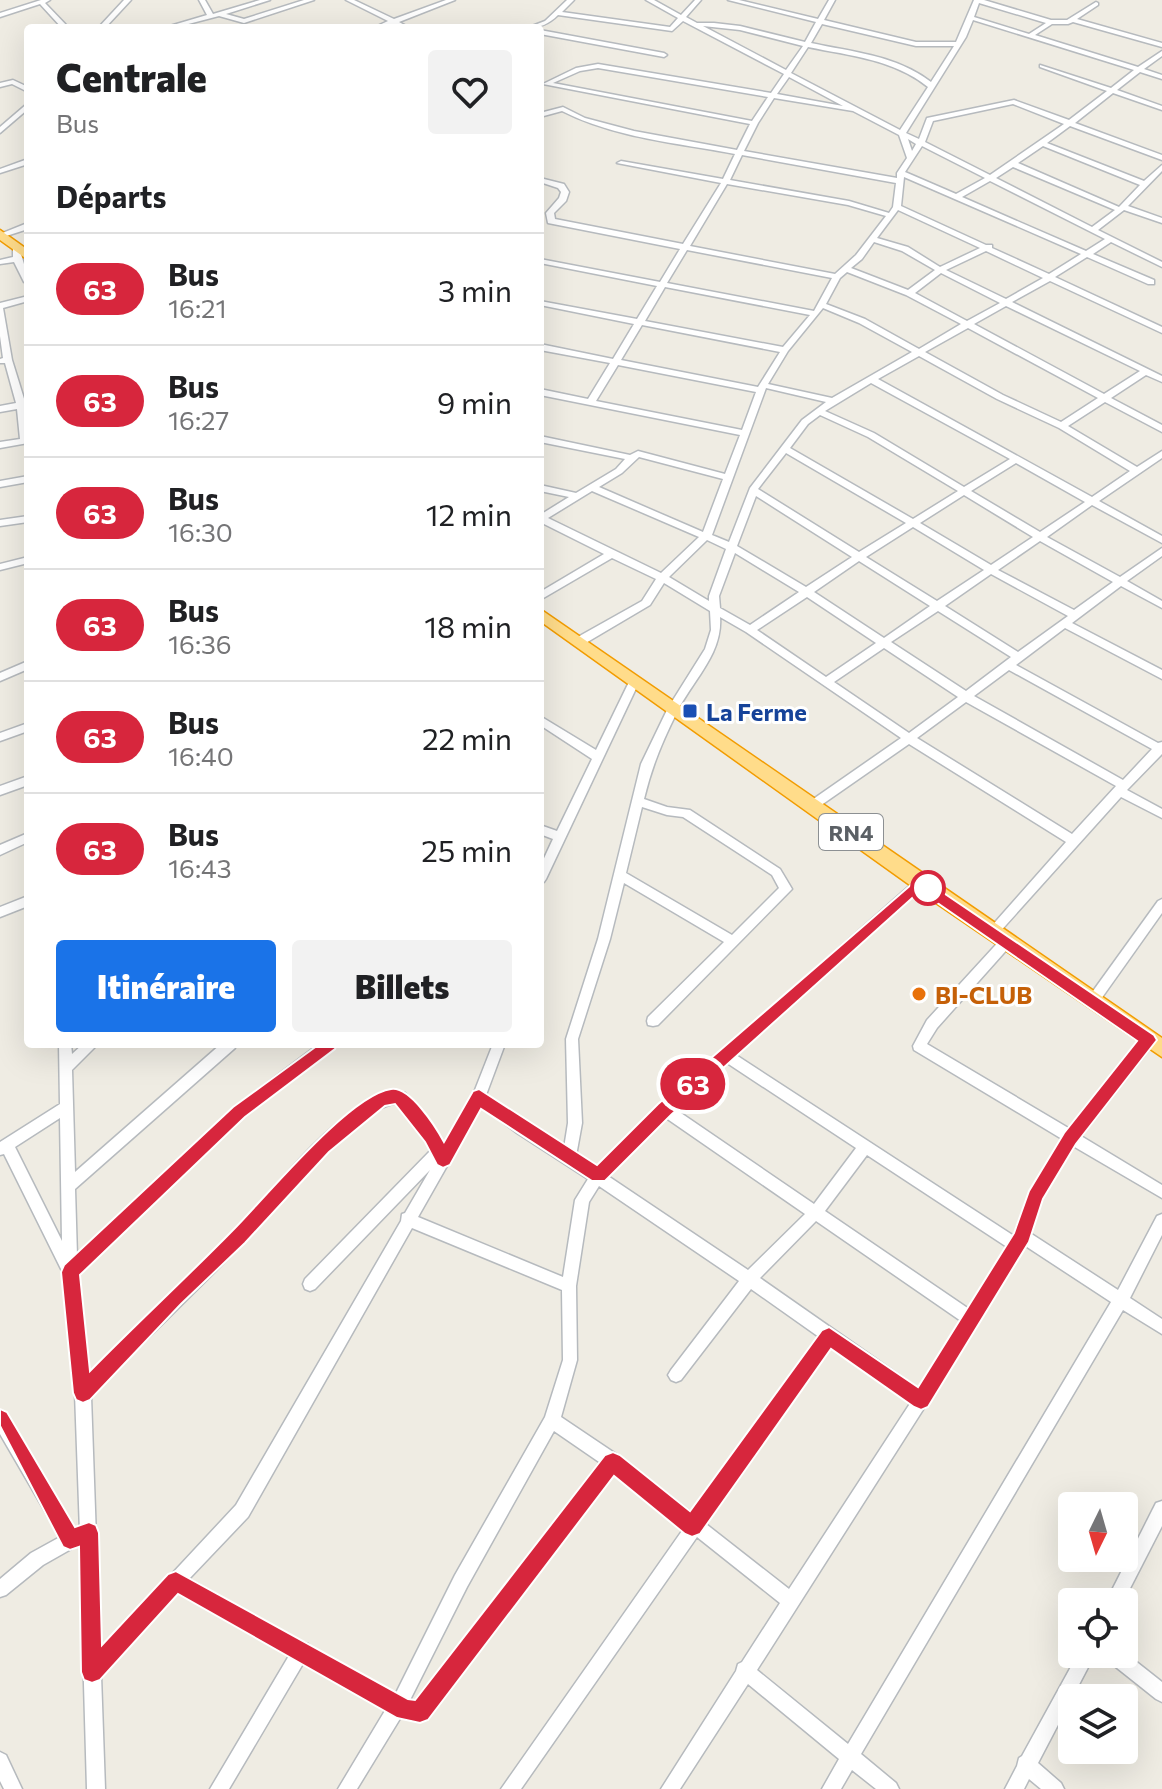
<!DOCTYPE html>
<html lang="fr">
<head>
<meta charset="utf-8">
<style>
  :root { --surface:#fff; --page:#f2f2f2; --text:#202124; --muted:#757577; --line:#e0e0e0; --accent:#1a73e8 }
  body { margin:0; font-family:Commissioner,sans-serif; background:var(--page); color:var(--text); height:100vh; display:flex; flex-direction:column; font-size:30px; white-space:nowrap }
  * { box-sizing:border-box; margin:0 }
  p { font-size:26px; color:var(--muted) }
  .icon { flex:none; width:44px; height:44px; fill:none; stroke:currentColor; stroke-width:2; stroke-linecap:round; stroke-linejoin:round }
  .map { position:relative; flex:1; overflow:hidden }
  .drawer { position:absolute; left:24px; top:24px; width:520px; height:1024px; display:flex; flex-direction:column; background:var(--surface); border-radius:8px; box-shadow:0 8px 32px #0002 }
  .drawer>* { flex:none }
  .badge { padding:0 16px; border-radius:26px; font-size:28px; line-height:52px }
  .needle { width:52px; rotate:185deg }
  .controls { position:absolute; left:1058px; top:1492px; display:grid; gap:16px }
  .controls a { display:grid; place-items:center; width:80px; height:80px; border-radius:8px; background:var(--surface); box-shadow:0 8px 32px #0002; font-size:40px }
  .map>.badge { position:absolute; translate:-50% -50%; box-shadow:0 0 0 4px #fff }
  h2 { padding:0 32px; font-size:30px; line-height:72px }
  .round { display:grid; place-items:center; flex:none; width:84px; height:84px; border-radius:8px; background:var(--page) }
  .overview { display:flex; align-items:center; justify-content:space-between; height:136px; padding:0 32px }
  h1 { font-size:38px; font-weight:800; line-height:60px }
  .primary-button { display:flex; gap:16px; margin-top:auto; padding:16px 32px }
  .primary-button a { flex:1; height:92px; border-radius:8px; background:var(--accent); color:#fff; font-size:32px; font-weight:800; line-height:92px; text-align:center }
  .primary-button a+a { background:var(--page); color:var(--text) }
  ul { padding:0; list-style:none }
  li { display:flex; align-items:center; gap:24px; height:112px; padding:0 32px; border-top:2px solid var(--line) }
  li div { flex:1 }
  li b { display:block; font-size:30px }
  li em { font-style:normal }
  li .badge { min-width:88px; font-weight:700; text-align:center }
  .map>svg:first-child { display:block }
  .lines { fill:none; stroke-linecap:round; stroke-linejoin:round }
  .minor-casing { stroke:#b6babe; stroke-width:3 }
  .highway-casing { stroke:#f29c00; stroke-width:3 }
  .minor { fill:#fff; fill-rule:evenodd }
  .highway { fill:#ffdc8a; fill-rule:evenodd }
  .line { fill:#d7263d; stroke:#fff; stroke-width:2 }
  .transit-dot { fill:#1a4fb4; stroke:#fff; stroke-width:3 }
  .stop-dot { fill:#fff; stroke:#d7263d; stroke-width:4 }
  .food-dot { fill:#e8710a; stroke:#fff; stroke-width:3 }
  .labels { text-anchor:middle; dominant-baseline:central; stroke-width:6; stroke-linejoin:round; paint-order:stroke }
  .shield { fill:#fff; stroke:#8c9093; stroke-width:2 }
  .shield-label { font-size:22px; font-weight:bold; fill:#5b6065 }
  .transit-label { font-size:24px; font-weight:bold; fill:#164399; stroke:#fff; text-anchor:start }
  .food-label { font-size:24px; font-weight:bold; fill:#c56008; stroke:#fff; text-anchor:start }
</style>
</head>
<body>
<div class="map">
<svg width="1162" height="1789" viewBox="0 0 1162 1789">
  <rect width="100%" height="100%" fill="#efece3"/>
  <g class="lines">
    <defs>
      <g id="minor">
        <polygon points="41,0 50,0 45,3 69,28 62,28 40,4 0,17 0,13"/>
        <polygon points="124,0 131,0 105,28 98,28"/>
        <polygon points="199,0 205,0 213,14 260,0 270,0 226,14 244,19 304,0 314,0 244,23 219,16 173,28 163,28 207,15"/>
        <polygon points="346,0 354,0 394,19 446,0 455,0 399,22 410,28 402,28 393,24 382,28 373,28 388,21"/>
        <path d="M567,0h7l-12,12 108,15 8,-9 -32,-18h8l27,15 14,-15h6l-15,17 11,6h17l26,3 65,16 11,-20 -88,-22h11l79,19 11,-19h6l-11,20 92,22h40l18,-42h10l67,20h16l29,-18 2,1v2l-21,14 85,24v4l-89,-25 -5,2h-16l-17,11 103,32 24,-16v5l-18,13 18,6v4l-22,-7 -23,18 45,16v4l-49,-17 -38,30 87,32v5l-92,-34 -23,17 97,38 18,-16v6l-34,35 34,12v5l-38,-13 -26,20 64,32v5l-51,-25 -18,12 61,26v4h-6l-61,-27 -32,20 107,50v6l-112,-52 -38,21 150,74v6l-16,-7 -35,23 51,27v7l-57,-30 -37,24 69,41 25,-16v7l-63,43 63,35v7l-70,-38 -45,32 73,40 42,-29v8l-35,25 35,20v7l-41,-22 -49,37 90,47v9l-97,-51 -49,37 142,78 4,-1v12l-35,36 35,19v9l-41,-21 -124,138h-8l-2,-3 2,-3 77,-87 -157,-98 -92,64h-8l-2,-3 2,-3 92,-64 -155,-106 -26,-15c3,37 -28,64 -43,95 -15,30 -25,54 -33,87l23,8 23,3 90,59 12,20 -134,136 -5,1 -5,-1 -1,-4 1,-4 76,-75 -100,-59 -14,56 -32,100 4,84 -6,33 20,13 64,-63 256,-226h8l2,3 -2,3 -188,169 278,181 16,-44 32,-53 -148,-89 -1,-4 14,-26 76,-83h8l2,4 -2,4 -74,83 -10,16 143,85 73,-93 5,-1 5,1 1,4 -1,4 -72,92 81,49v13l-89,-52 -32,52 -11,35 88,57 39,-74 5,-2v21l-32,63 32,21v15l-39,-24 -262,444 35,29 3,6h-23l-24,-19 -11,19h-19l17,-30 -91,-75 -68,105h-19l75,-118 2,-7 4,-2 38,-59 -83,-66 -176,252h-20l183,-261 -70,-55 -188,245 -6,3 -19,-4 -44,72h-19l48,-80 -82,-47 -75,127h-19l80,-135 -112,-63 -77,84 4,114h-18l-7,-245 -37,21 -37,30 -6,2v-18l31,-26 29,-16 -60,-103v-23l5,3 69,116 6,2 -5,-139 -12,-120 -59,-119 -4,1v-13l60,-38 -1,-60h12l1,10 11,-10h15l-26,26 3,102 146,-128h15l-1,4 -160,141 2,67 157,-148 85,-64h16l-1,4 -90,68 -167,159 12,101c47,-49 97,-94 144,-143 41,-42 77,-94 126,-126 13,-9 30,-18 46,-14l31,39 7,15 30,-52 20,-51h12l-19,51 78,53 4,-25 -2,-84 32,-100 43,-175 27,-56 37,-59 6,-19 -1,-19 -46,-28 -14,22 -66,39h-8l-1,-3 1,-3 66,-37 14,-22 -44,-21 -72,42v-8l64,-38 -64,-32v-7l29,-18 -29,-6v-6l36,8 40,-24 9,-10 -85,-17v-6l90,19 8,-4 87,23 15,-39 -200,-40v-6l48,10 22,-36 -70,-13v-6l73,15 21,-35 -94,-19v-4l97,18 20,-33 -117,-23v-4l120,23 20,-33 -132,-26 -2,-10 13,-15 2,-6 -3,-4 -18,-6v-4l24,6 5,8 -3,9 -12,12 1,6 128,25 38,-61 -104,-20 4,-2 102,18 12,-25c-57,-11 -120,-16 -173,-43l-22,6v-4l23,-6 22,11 49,13 103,19 13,-26 -207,-40 33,-16 22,-4 173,29 13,-19 -101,-53 -11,10 -114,-16c-9,9 -18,13 -31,13l18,-7zM979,3l67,20 -17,11 -55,-17zM973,20l161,50 -23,18 -71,-23v2l67,24 -38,29 -55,-20 -87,18 -8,21 -13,-6 60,-96zM822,24l94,22h38l-23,36c-35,-27 -79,-30 -120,-39zM703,26l37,4 63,16 -17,24zM808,47c43,9 85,12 120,40l-28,43 -109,-57zM598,68l170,29 -16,24 -199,-38 27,-12zM789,77l54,29 -66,-12zM774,98l79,13 46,24 8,23 -10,15v5l-153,-27 14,-28zM1013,104l51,20 -74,51 -65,-33 8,-21zM908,139l8,5 -4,7zM922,146l63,32 -29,16 -51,-22zM1043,146l97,39 -21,22 -101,-44zM742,155l154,28 -3,24 -4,6 -40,-12 -119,-21zM1013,167l102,43 -23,17 -96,-49zM904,177l177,77 -32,20 -57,-26v-3h-6l-85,-39zM990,181l115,58 -19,12 -124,-54zM727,184l121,21 38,11 -30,39 -21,19 -145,-28zM898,210l82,38 -40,19 -32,-20 -31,-9zM874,242l28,9 33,19 -27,20 -57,-22 11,-9zM687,250l145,28 -18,33 -147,-28zM986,251l57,27 -37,21 -60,-29zM847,272l59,23 55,29 -42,25 -54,-30 -39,-15 14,-26zM941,273l59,30 -33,18 -52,-28zM665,287l145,28 -27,32 -138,-26zM1006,306l134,65 -36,23 -130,-70zM823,308l36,15 53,29 -80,46 -64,-14 20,-33zM642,325l138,27 -22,35 -137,-27zM968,328l130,70 -37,24 -58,-27 -78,-43zM919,356l78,43 62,29 71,43 -38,26 -214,-118zM618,365l138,27 -14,38 -146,-29zM871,383l139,76 -46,28 -90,-54 -49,-22zM766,388l60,14 -24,18 -52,68 -21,54 -17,-7zM820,415l48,22 90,54 -45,28 -123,-71 18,-24zM786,453l120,70 -47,29 -101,-63zM639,457l84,22 -20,53 -104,-45 23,-14zM1016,463l69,39 -45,30 -69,-41zM592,491l107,46 -38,36 -113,-55zM964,495l69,42 -42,28 -71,-42zM756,496l96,61 -46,30 -69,-41zM913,527l71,43 -47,31 -71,-44zM707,540l19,9 -17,47v5l-40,-24zM1040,541l73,41 -39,28 -76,-40zM735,553l64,39 -49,33 -30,-17 -1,-12zM859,561l71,45 -46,32 -70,-46zM991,574l77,42 -50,36 -73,-46zM807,597l69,46 -50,34 -69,-47zM938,611l73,46 -45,34 -75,-49zM884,648l74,49 -49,36 -75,-51zM1009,670l143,79 -29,31 -149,-84zM966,702l150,84 -44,48 -155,-96zM642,807l25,8 16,2 89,58 7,13 -47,47 -106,-62zM727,1063l129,85 -42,56 -139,-95zM397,1103l29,37 5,10 -126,129 -2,5 2,5 5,2 5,-2 115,-119 -25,43 -3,1 -1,7 -165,284 -136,146 -9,-255c49,-52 101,-100 150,-151 35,-36 109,-135 156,-142zM481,1106l36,27 71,46 -13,21 -12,77 -145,-60zM60,1118l2,123 -47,-94zM666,1118l139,96 -57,56 -140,-94zM867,1155l140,92 -38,62 -144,-98zM599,1186l140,95 -68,89 -3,5 3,5 5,2 5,-2 70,-91 68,48 -125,178 -75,-59 -58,-39 16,-57 -1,-74 13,-84zM816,1221l145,100 -42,68 -159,-111zM412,1228l150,62 1,70 -18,57 -90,158 -60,120 -86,-48 -1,-3 -7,-2 -112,-63 59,-62zM1024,1245l87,57 -263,442 -91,-74 169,-265zM831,1346l80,56 -122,187 -83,-65zM554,1431l48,33 -186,239 -7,-1 58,-115z"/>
        <polygon points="540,30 664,53 667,55 664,57 540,34"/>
        <polygon points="13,80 28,87 28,92 12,84 0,87 0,83"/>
        <polygon points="28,103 28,109 0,133 0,127"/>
        <polygon points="25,160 28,160 28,164 0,173 0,169"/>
        <polygon points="25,224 28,224 28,229 0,238 0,234"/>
        <path d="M13,247l7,2c2,12 8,23 8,35l-4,-2 -10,-20 -14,2v-4l13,-3z"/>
        <polygon points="28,296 28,301 3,308 12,360 25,402 28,401 28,407 26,407 28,443 0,448 0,442 20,439 17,409 0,412 0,406 16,403 5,363 0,363 0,359 3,358 0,336 0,303"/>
        <polygon points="28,476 28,482 0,487 0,481"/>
        <polygon points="28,516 28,522 0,526 0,520"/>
        <polygon points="28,557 28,563 0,570 0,564"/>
        <polygon points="28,661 28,669 0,681 0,673"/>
        <polygon points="635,676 640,680 546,879 544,882 540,884 540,867 553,839 540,834 540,825 557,831 592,759 540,725 540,716 596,750 630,680"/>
        <polygon points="28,723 28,731 0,741 0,733"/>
        <polygon points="28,776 28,785 0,795 0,786"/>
        <polygon points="28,833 28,842 0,855 0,845"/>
        <polygon points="28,896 28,906 0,917 0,907"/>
        <polygon points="1162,899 1162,913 1096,1006 1092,1007 1088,1006 1086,1002 1088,998 1158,901"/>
        <polygon points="1162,1501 1162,1526 1123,1602 1106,1602 1156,1503"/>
        <polygon points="1124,1652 1162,1682 1162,1702 1156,1699 1107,1660 1105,1654 1124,1654"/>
        <polygon points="1078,1654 1095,1654 1038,1763 1061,1783 1064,1789 1041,1789 1029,1779 1024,1789 1005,1789 1017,1766 1019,1758 1022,1756"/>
        <polygon points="0,1752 6,1755 22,1789 4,1789 0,1781"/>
      </g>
      <g id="highway">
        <polygon points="0,230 28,250 28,260 0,240"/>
        <polygon points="540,609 1162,1038 1162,1057 914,888 540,621"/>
      </g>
    </defs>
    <!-- minor casing -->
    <use href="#minor" class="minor-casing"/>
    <!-- highway casing -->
    <use href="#highway" class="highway-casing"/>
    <!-- minor -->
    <use href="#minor" class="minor"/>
    <!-- highway -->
    <use href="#highway" class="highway"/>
  </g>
  <!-- line -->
  <path class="line" d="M920,877l234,158 3,5 -81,104 -33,55 -14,43 -101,165 -7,3 -7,-3 -83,-58 -131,185 -8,3 -7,-3 -71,-58 -186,244 -8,3 -23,-5 -219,-124 -78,86 -8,3 -8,-3 -3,-8 -2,-125 -9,3 -7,-3 -63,-121v-17l7,3 68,115 14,-5 7,3 3,8 3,112 66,-71 8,-3 232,128 7,1 190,-245 8,-3 7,3 70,56 132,-181 7,-3 89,60 96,-154 15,-42 35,-58 73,-92 -217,-150 -249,224 -66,66h-13l-111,-72 -31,56 -7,3 -6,-3 -12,-23 -30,-38 -10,2 -56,46 -84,91 -64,61 -91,96 -7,3 -7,-3 -3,-7 -12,-121 3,-7 169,-158 96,-70 6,2 2,5 -2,5 -90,68 -165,158 10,96c47,-48 96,-93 143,-141 32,-32 116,-135 158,-141 19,-3 45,38 53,53l29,-51 6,-2 118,76 61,-61z"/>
  <!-- markers -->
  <rect class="transit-dot" x="682" y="703" width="16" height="16" rx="4"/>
  <circle class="stop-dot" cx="928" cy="888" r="16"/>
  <circle class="food-dot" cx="919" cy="994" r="8"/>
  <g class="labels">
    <!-- shield labels -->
    <rect class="shield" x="819" y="814" width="64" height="36" rx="6"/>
    <g class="shield-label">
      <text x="851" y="832">RN4</text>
    </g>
    <!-- transit labels -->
    <g class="transit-label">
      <text x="706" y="711">La Ferme</text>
    </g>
    <!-- food labels -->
    <g class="food-label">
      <text x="935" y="994">BI-CLUB</text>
    </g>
  </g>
</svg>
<div class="controls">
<a><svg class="needle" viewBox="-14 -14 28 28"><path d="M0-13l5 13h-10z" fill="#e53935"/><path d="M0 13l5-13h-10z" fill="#757577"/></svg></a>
<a><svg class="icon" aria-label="locate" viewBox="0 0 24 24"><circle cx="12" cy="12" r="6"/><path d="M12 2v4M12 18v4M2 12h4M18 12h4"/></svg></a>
<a><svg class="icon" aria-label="layers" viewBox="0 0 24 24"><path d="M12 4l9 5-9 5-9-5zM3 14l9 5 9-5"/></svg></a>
</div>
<b class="badge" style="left:693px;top:1084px;background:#d7263d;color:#fff">63</b>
<section class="drawer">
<div class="overview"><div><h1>Centrale</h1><p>Bus</p></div><a class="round"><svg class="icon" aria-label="heart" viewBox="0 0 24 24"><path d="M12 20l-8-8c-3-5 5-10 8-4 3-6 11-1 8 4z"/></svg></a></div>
<h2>Départs</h2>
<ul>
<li><span class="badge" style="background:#d7263d;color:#fff">63</span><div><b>Bus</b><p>16:21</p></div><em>3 min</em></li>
<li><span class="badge" style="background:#d7263d;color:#fff">63</span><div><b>Bus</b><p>16:27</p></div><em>9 min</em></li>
<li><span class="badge" style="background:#d7263d;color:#fff">63</span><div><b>Bus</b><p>16:30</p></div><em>12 min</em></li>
<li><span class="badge" style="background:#d7263d;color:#fff">63</span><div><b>Bus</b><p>16:36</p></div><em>18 min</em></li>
<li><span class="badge" style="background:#d7263d;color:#fff">63</span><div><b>Bus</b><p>16:40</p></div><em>22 min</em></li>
<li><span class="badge" style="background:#d7263d;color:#fff">63</span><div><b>Bus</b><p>16:43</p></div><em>25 min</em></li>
</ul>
<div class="primary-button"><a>Itinéraire</a><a>Billets</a></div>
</section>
</div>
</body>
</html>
